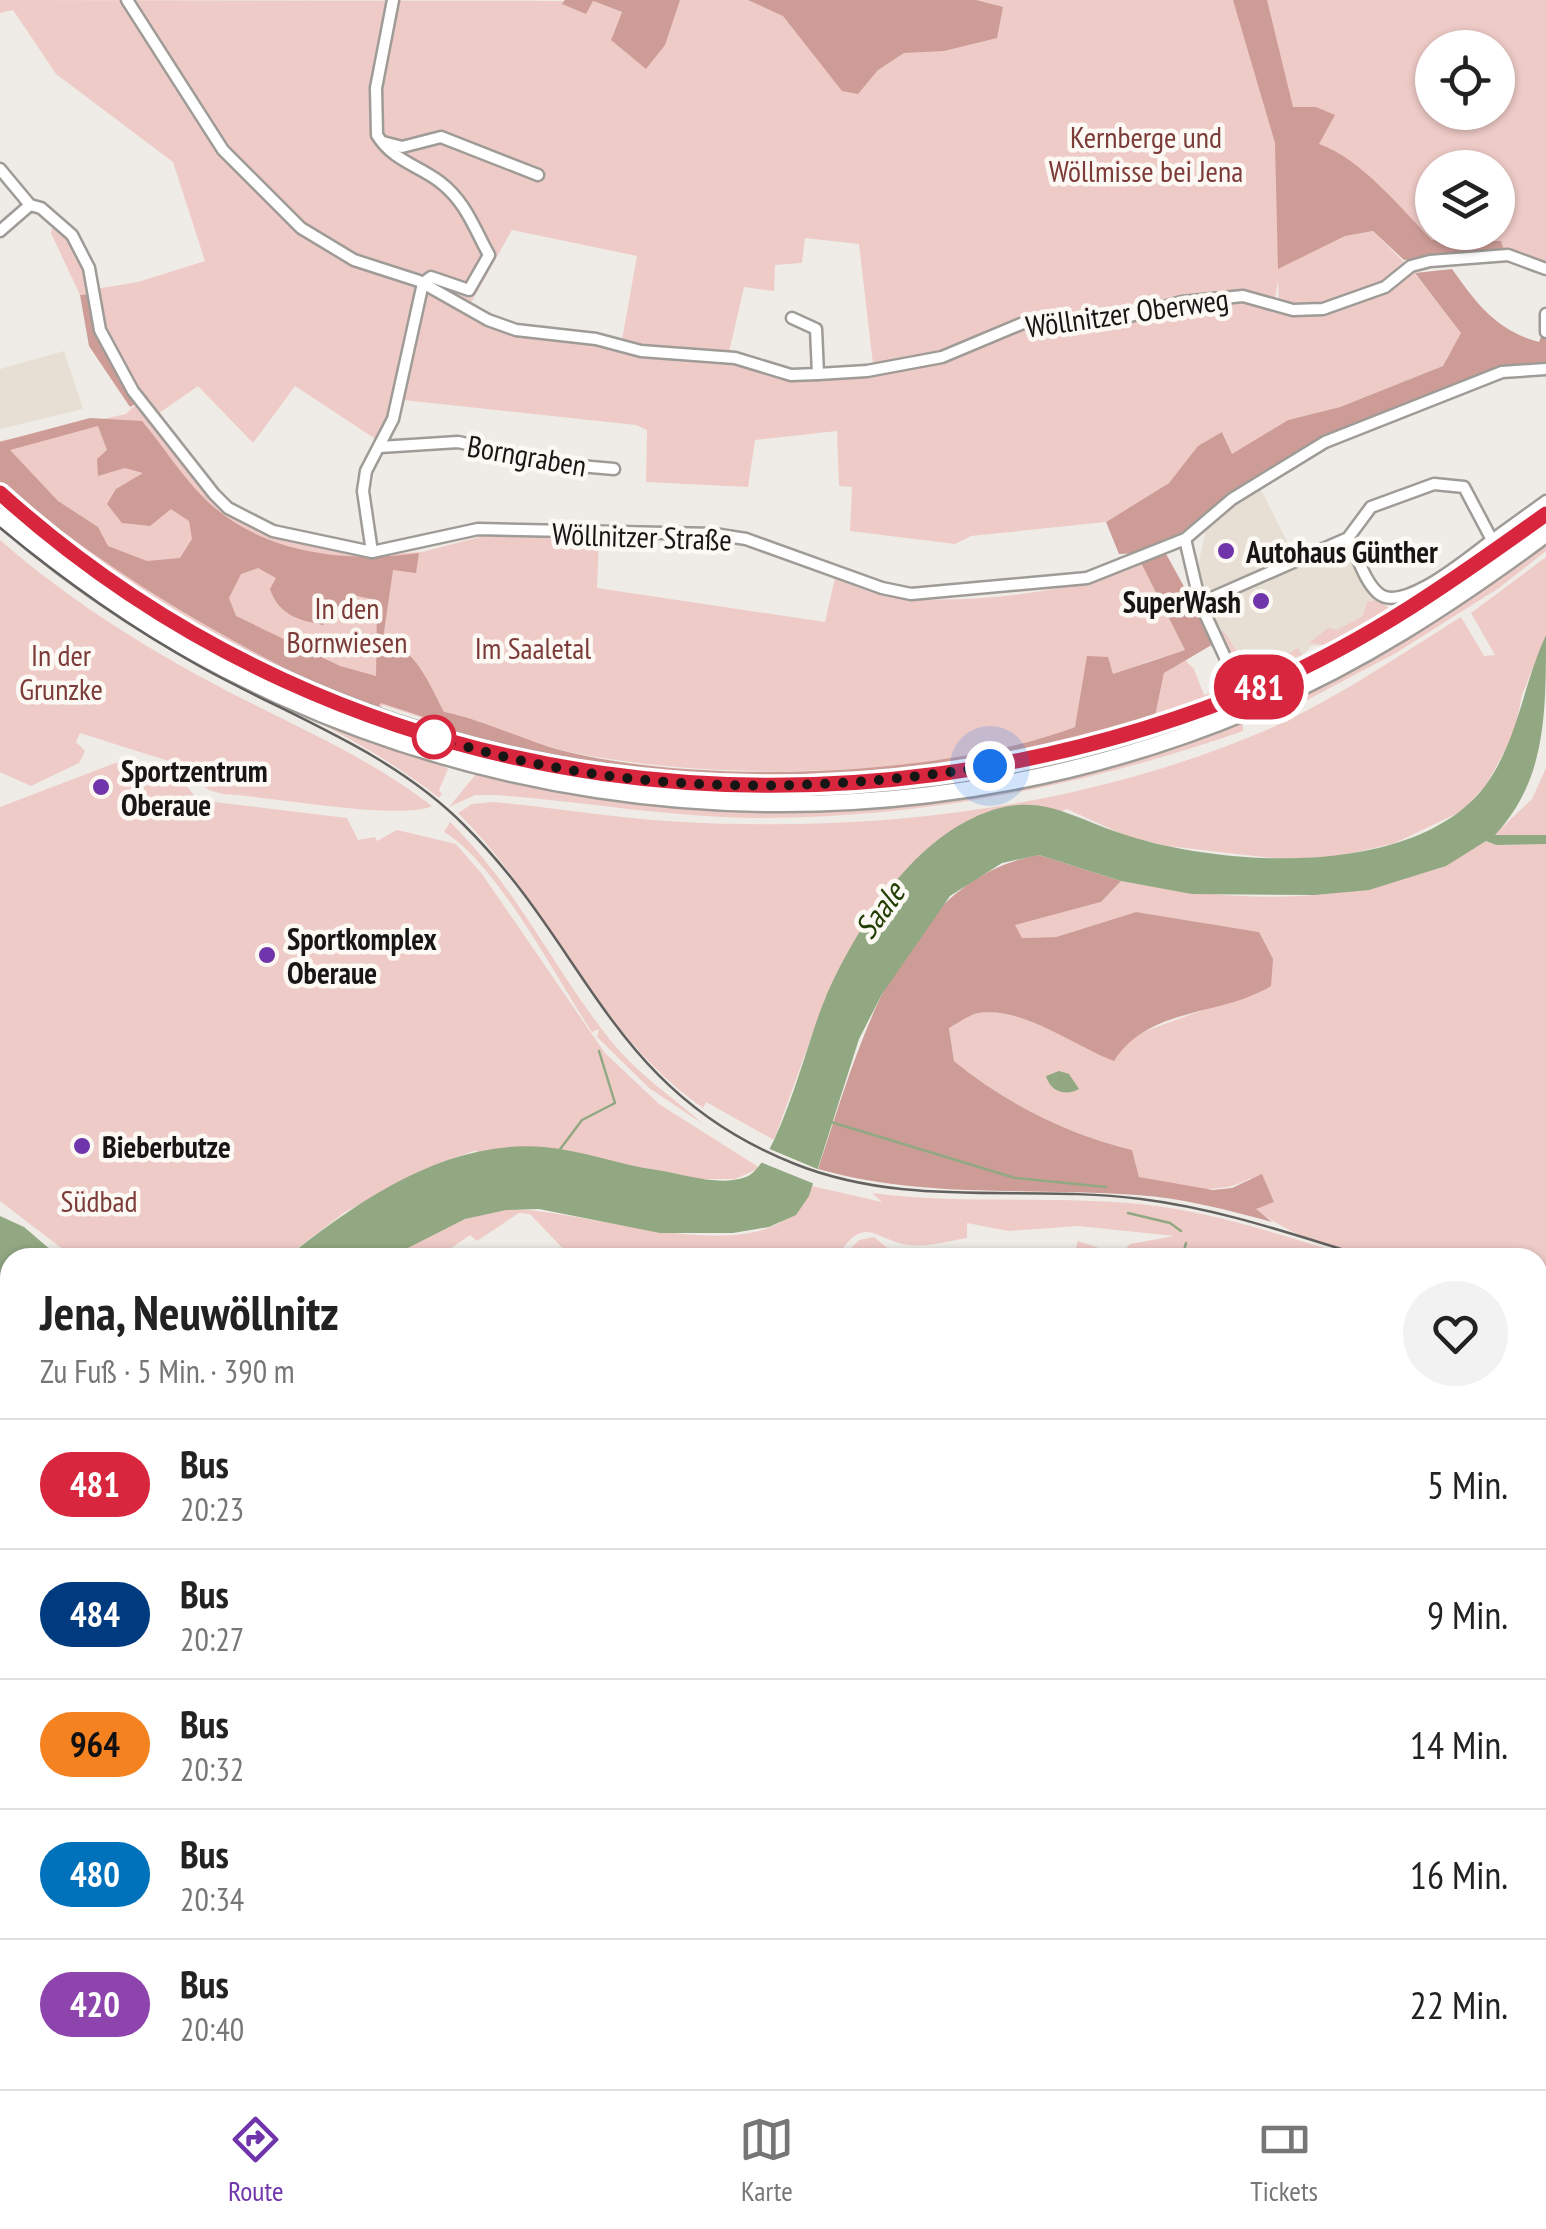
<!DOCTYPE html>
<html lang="de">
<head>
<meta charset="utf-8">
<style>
  :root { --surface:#fff; --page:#f2f2f2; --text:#222; --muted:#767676; --line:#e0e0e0; --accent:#7035ab }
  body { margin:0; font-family:"PT Sans Narrow",sans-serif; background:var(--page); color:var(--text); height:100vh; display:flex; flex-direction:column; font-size:38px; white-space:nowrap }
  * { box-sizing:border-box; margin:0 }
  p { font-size:32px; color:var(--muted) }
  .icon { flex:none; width:55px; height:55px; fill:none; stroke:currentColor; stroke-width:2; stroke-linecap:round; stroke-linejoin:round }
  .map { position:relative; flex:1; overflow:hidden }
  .details { position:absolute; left:0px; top:1248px; width:1548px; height:842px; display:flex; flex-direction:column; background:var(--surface); border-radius:30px 30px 0 0; box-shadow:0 2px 8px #0004 }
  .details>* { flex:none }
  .badge { padding:0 20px; border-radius:32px; font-size:35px; line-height:65px }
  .tools { position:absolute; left:1415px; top:30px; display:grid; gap:20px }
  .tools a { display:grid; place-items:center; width:100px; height:100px; border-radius:50%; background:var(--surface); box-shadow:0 2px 8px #0004; font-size:50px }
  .you { position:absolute; width:50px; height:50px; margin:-25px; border:8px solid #fff; border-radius:50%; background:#1a73e8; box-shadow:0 0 0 15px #1a73e833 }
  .map>.badge { position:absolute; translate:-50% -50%; box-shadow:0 0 0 5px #fff }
  .round { display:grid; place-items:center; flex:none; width:105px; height:105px; border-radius:52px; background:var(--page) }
  .summary { display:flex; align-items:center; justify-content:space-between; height:170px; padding:0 40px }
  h1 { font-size:48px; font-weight:600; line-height:75px }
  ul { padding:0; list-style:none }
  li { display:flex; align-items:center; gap:30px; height:130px; padding:0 40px; border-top:2px solid var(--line) }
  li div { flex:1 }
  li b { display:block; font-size:38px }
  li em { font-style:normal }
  li .badge { min-width:110px; font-weight:700; text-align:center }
  .menu { display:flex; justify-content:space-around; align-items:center; height:140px; border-top:2px solid var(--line); background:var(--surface); font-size:28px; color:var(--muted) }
  .menu a { display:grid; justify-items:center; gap:5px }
  .menu .selected { color:var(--accent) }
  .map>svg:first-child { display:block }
  .built { fill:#e7dfd3 }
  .green { fill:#efcbc7; fill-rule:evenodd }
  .forest { fill:#ce9c97; fill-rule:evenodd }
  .water { fill:#91a882 }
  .pier { fill:#efece7 }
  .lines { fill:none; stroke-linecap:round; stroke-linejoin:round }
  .stream { stroke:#91a882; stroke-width:2.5 }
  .minor-casing { stroke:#9f9b97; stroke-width:15 }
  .secondary-casing { stroke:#9f9b97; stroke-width:19 }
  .primary-casing { stroke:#9f9b97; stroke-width:20 }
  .minor { stroke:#fff; stroke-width:10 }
  .secondary { stroke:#fff; stroke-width:14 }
  .primary { stroke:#fff; stroke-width:15 }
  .tram { stroke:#63615f; stroke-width:2.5 }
  .rail { stroke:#63615f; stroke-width:2.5; stroke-dasharray:12 12; stroke-linecap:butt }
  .line-casing { stroke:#fff; stroke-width:22 }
  .line { stroke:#d7263d; stroke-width:15 }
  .walk { stroke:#171615; stroke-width:10; stroke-dasharray:0 18 }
  .poi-dot { fill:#7035ab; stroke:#fcf9f4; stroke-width:4 }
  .stop-dot { fill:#fff; stroke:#d7263d; stroke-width:5 }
  .labels { text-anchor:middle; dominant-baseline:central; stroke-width:9; stroke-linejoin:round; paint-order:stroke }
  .park-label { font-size:30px; fill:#7c3b38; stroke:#fcf9f4 }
  .street-label { font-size:30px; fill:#171615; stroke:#fcf9f4 }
  .poi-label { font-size:30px; font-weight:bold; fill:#171615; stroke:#fcf9f4; text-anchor:start }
  .water-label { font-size:32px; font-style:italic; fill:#213f03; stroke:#fcf9f4 }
</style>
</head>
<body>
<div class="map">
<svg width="1546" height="2089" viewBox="0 0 1546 2089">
  <rect width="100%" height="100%" fill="#efece7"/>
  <!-- built -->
  <g class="built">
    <polygon points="64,351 83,409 0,429 0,369"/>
    <polygon points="1259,485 1295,558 1205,594 1196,574 1206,530 1216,514"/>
    <polygon points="1338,547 1351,551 1388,602 1388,611 1326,645 1312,646 1302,655 1250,672 1223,640 1208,611 1210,604"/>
    <polygon points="0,1610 10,1611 10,1684 0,1683"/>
    <polygon points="1544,1907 1546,1908 1546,2043 1538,2042 1538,1915"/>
    <polygon points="136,2080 341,2080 338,2089 138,2089"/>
  </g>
  <!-- green -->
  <g class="green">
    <path d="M0,0l592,1 30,11 -11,27 16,-29 -23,-10h942v265l-42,-15 -3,-9 -69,-1 -48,-46 -29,40 18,-3 39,39 50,63 -19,33 -103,41 -52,13 -56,35 -9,-22 -25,16 -29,34 -63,39 -135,14 -16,8 -105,-13 2,-44 -13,-1 -2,-55 -82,9 -7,47 -102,-5 1,-52 -11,-5 -242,-26 -17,41 -82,-54 -42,57 -55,-57 -43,30c-28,-39 -52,-80 -59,-127l42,-7 67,-21 -32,-99 -117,-88 -43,-64 -13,3zM1432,48h66v64h-66zM1432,168h66v64h-66zM512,230l125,26 -17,95 -153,-41zM805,238l54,6 15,129 -71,7 -76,-19 17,-74 30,4 1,-26 27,-2zM1278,281l1,27c-62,-16 -98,3 -157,13 -18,3 -38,-1 -56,-1l-1,-5 65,-1 98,-22 47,6z"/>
    <path d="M53,222c22,18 31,43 37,72l-10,1 -29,-62z"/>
    <path d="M137,403l85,103 73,34 74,15 53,-3 73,-19 104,6 -2,49 228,34 10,-44c21,9 44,19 67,20 71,6 174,-6 239,-35l44,87c-43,14 -99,25 -110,77 -139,52 -360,55 -505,25 -42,-9 -81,-31 -123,-39l-6,11 -58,-19 -5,8 -154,-73 -103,-62 -121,-94v-43l126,-27z"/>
    <path d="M0,499l120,94 94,57 128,62 115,42c-171,-51 -321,-133 -457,-248z"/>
    <path d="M1546,522v6c-90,63 -181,120 -279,168l-2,-5z"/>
    <path d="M0,523l54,42 246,146 140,53 8,5 -9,21 3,4 -3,4c-75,-60 -162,-93 -245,-140 -69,-38 -133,-86 -194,-135z"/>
    <path d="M0,540c73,64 158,116 245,160 64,33 129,61 187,106 -31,15 -165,-10 -209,-12l-14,-4 -31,-26 -98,-31 -4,9 9,9 -6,12 -48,23 -31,-14z"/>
    <polygon points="1546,542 1546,551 1499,588 1396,653 1275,717 1273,707"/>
    <path d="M1546,557v78l-24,60 -8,39 -28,51 -24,26 -67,32 -59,14 -55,2 -114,-13 -41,-10 -59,-27 -156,60 -32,32 -54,98 -51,141 -68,-38 -3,6c-108,-75 -153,-204 -245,-295l14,-9 21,-2c58,5 116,15 174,19 199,13 412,-11 597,-90 70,-30 132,-74 197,-114l23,39 11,-1 -24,-42z"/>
    <polygon points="1378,600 1388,608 1405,605 1326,645 1309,643 1328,628 1337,630 1363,616 1367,602"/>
    <path d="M1222,630c12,12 13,30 35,30l6,9 35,-21 4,7c-24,10 -46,27 -66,3 -7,-9 -14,-18 -14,-28z"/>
    <polygon points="1185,660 1194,669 1204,695 1229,688 1233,681 1231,689 1154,721 1164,673"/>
    <path d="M1229,705c-11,13 -49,21 -68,28 -167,62 -433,88 -605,40 231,39 453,12 673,-68z"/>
    <path d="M1237,721l6,2v8c-158,55 -323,88 -491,87 -86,-1 -172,-17 -257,-23h-20l-26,12 27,-33c57,4 120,24 179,29 208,20 387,-12 582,-82z"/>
    <polygon points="123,760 140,763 146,777 164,771 180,778 198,800 347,818 358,840 375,837 377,841 397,830 456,844 482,874 605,1053 659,1104 760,1168 735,1179 701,1179 623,1166 474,1151 443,1162 345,1212 286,1257 73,1257 0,1201 0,807"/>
    <polygon points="1546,768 1546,835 1494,835 1532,799"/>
    <path d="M450,822c66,64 104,148 161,219 27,33 60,55 92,83l-54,-36 -52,-51 2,-8 -7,3c-36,-54 -95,-169 -148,-200z"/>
    <path d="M1486,841l10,4 50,-1v441h-8v-27c-96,0 -201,13 -283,-49l-4,-31c-36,20 -73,8 -112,-1l-7,-27c-65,-16 -127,-47 -178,-89l-5,-34c9,-4 20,-12 29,-14 44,-7 96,33 136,47l15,-23 77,-28 53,-77 -123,-20 -80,25 -34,1 -8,-13 87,-23 20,-21c123,23 256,29 365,-40z"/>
    <path d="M812,1186l70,16 -10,-9c89,12 179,2 268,11 73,7 145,33 216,53h-283l5,-16 42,14 10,-11 44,-8 -96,-10 -70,5 -41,-8v15c-18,3 -39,9 -56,7 -36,-3 -45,-34 -74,12h-266l-41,-43 -11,-1 -42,28 -7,-6 -32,22 -48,1c35,-20 73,-44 113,-48 74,-7 273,76 309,-24z"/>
    <polygon points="874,1237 897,1256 910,1257 842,1257 859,1240"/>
    <polygon points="10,1492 10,1532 0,1536 0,1496"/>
    <polygon points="1433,2080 1493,2080 1546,2089 1478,2085 1457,2089 1453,2082 1429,2089"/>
  </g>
  <!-- forest -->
  <g class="forest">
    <polygon points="565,0 680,0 665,45 646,69 611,40 622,12 593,1 586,14 562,4"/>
    <polygon points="748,0 976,0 1003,7 997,38 944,51 904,53 878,70 858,94 842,91 783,16"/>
    <path d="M1233,0h34l26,107h23l19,8 -16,29c44,16 80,63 113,96l69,1 3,9 -100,10 -31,-29 -28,5 -67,33 -3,-126z"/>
    <path d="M1452,269c24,34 45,62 87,73l7,-18v40l-43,2 -179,72 -148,98 -36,17 -21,1 -13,-32 63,-39 29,-37 24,-14 10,22 56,-34 52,-13 103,-41 18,-33 -46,-60z"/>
    <polygon points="90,294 106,355 137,403 130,407 89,346 80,295"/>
    <path d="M90,418l52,3c22,26 40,56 64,79 56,54 140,63 213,53l-3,20 -23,-3 -10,69c34,11 45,43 61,73 42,8 82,30 124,40 138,33 374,25 507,-25l12,-71 21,1 5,17 72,-24 -44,-87 24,-11 50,91 -51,30 -10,48 -136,37 -134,17 -147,3 -140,-12 -154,-36 -4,-8 -58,-19 -5,8c-137,-60 -260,-133 -376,-228v-41zM98,426l9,24 -10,9 1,17 27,-8 18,5 -27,16 -9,15 15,19 28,3 21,-17 18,12 3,18 -12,19 -33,3 -39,-15 -10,-19 -40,-26 -48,-51zM258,568l18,10 -6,11c9,26 28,31 53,36l23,-14 11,-15 20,4 -1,76 -36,-10 -104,-50 -7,-18 12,-24z"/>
    <path d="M1039,855l82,26 -20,21 -86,23 7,13 34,-1 80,-25 123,20 14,27 -2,27c-51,31 -122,20 -157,75 -40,-15 -92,-55 -136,-48 -9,2 -20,10 -29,15l5,33c51,42 113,73 178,89l7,27 74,13 19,-2 30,-14 12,28 -18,7 16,13c-44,-12 -89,-24 -135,-27 -108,-8 -214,4 -319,-26 39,-115 81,-290 221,-314z"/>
  </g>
  <!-- water -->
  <g class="water">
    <path d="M1546,635c0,80 0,145 -51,200h51v9l-50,1 -10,-4 -40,25 -77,24 -54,5 -123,-1 -71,-13 -82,-26 -37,8 -52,33 -68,98 -23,45 -50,157 -13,19 -27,12 -36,6h-73l-121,-24 -33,1 -41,9 -75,38 -104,1c73,-58 160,-119 258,-111 38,3 75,18 113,23 28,4 61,17 89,7 32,-12 63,-143 79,-178 28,-65 81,-150 148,-181 65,-31 96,0 156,18 98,31 286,42 356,-50 33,-45 38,-102 61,-151z"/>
    <path d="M1059,1071l10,3 10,15c-14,8 -29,2 -33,-13z"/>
    <polygon points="0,1216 24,1227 59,1257 10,1258 10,1492 0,1496"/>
    <polygon points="10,1532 10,1591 0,1594 0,1536"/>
  </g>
  <!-- pier -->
  <polygon class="pier" points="765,1147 822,1171 817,1185 758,1161"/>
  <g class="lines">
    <!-- stream -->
    <g class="stream">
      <polyline points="831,1122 1015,1178 1106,1187"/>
      <polyline points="558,1152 582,1120 615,1103 599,1051"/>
      <polyline points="1128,1213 1170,1223 1181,1231"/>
      <polyline points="1182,1258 1186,1243"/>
      <polyline points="540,2089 541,2081"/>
      <polyline points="756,2089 759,2080"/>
    </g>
    <defs>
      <g id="minor">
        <polyline points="127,0 223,150 301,228 354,260 419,281 488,320 516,330 596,339 641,351 735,358 791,375 818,374 867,371 942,357 1028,321 1119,319 1182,302 1243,296 1293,310 1323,309 1385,287 1411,266 1430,261 1508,255 1546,269"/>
        <polyline points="383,142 402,147 441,137 538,175"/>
        <polyline points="0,169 30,205 41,208 72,235 89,268 100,330 133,391 214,494 228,508 273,531 372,552 478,529 714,534 746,539 882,588 911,594 1087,578 1185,539 1232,499 1325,442 1502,372 1546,369"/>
        <polyline points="0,231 30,205"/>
        <polyline points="1546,314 1546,332"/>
        <polyline points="792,318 816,329 818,374"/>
        <polyline points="380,447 458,442 568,465 614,469"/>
        <polyline points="1185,539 1200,603 1242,694"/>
        <polyline points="1492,540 1546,501"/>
        <path d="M372,552l-9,-61 3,-20 27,-52 30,-136 8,-6 38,13 20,-35c-15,-27 -23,-53 -49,-73 -22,-17 -47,-21 -63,-47l-1,-47 17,-88"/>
        <path d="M1200,603l148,-65 23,-31 63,-23 30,3 28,53c-22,16 -90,75 -114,53 -14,-12 -21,-39 -30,-55"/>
        <polyline points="1538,1476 1546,1477"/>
        <polyline points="1538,1620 1546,1590"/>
        <polyline points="0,1785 10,1783"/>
        <polyline points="1538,1906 1546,1897"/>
        <polyline points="0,2054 10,2050"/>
        <polyline points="129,2080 132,2089"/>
        <polyline points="551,2080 575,2089"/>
        <polyline points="1229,2080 1260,2089"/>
        <polyline points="343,2089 346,2080"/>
        <polyline points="460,2089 463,2080"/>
        <polyline points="681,2089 684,2080"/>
        <polyline points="829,2089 831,2080"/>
        <polyline points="896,2089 901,2080"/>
        <polyline points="1040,2089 1046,2080"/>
        <polyline points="1145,2089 1150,2080"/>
        <polyline points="1270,2089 1273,2080"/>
        <polyline points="1384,2089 1392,2080"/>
      </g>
      <g id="secondary">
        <polyline points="0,1699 10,1701"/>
        <polyline points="1538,2056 1546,2057"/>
        <polyline points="1417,2089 1421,2080"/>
      </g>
      <g id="primary">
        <path d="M0,494c345,307 844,372 1265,191 102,-44 192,-106 281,-171"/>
        <path d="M0,516c340,297 835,368 1250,194 107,-44 203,-107 296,-176"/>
      </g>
    </defs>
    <!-- minor casing -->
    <use href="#minor" class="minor-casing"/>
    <!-- secondary casing -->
    <use href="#secondary" class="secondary-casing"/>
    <!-- primary casing -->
    <use href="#primary" class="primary-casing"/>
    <!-- minor -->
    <use href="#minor" class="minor"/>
    <!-- secondary -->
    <use href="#secondary" class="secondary"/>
    <!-- primary -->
    <use href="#primary" class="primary"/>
    <!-- tram -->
    <g class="tram">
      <path d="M0,528c63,52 129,99 201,139 90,50 190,84 264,159 124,123 146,266 330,338 113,45 229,20 346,35 80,10 153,36 229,59"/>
      <polyline points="1538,1285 1546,1285"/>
      <polyline points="0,1697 10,1698"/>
      <polyline points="1538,2078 1546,2079"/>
    </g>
    <!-- rail -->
    <g class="rail">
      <polyline points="1538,1334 1546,1334"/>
      <polyline points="1538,1355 1546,1354"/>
      <polyline points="0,1671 10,1673"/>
      <polyline points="0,1806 10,1808"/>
    </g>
  </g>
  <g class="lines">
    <defs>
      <path id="line" d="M0,493c348,314 839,370 1265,192 102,-43 192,-107 281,-171"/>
    </defs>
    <!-- line casing -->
    <use href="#line" class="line-casing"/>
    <!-- line -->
    <use href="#line" class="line"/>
    <!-- walk -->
    <path class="walk" d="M434,737c181,58 371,59 556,29"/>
  </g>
  <!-- markers -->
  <g class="poi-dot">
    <circle cx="1226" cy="551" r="10"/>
    <circle cx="1261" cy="601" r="10"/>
    <circle cx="101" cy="787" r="10"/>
    <circle cx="267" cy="955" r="10"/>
    <circle cx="82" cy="1146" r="10"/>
  </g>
  <circle class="stop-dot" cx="434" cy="737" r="20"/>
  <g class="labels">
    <!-- park labels -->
    <g class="park-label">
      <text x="1146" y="136">Kernberge und<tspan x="1146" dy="34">Wöllmisse bei Jena</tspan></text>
      <text x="347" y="607">In den<tspan x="347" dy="34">Bornwiesen</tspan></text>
      <text x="533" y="647">Im Saaletal</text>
      <text x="61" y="654">In der<tspan x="61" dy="34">Grunzke</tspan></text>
      <text x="99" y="1200">Südbad</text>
    </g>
    <!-- street labels -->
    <g class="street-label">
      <text transform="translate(1127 312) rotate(-8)">Wöllnitzer Oberweg</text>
      <text transform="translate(527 455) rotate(10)">Borngraben</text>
      <text transform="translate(642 536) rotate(2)">Wöllnitzer Straße</text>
    </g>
    <!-- poi labels -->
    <g class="poi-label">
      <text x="1246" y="551">Autohaus Günther</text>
      <text x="1241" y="601" text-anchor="end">SuperWash</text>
      <text x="121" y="770">Sportzentrum<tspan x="121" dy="34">Oberaue</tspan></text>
      <text x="287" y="938">Sportkomplex<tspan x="287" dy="34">Oberaue</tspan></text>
      <text x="102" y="1146">Bieberbutze</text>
    </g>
    <!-- water labels -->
    <g class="water-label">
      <text transform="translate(879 910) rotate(-54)">Saale</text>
    </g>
  </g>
</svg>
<div class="tools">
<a><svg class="icon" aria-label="locate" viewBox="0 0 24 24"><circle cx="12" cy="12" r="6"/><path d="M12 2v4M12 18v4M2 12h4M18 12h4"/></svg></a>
<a><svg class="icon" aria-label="layers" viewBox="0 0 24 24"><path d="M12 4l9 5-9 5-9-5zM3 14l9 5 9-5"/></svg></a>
</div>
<div class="you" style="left:990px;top:766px"></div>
<b class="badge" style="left:1259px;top:687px;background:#d7263d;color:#fff">481</b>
<section class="details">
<div class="summary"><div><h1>Jena, Neuwöllnitz</h1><p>Zu Fuß · 5 Min. · 390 m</p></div><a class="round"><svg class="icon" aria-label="heart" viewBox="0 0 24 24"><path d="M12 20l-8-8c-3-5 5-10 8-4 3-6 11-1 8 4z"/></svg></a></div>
<ul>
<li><span class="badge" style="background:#d7263d;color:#fff">481</span><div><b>Bus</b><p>20:23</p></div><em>5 Min.</em></li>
<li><span class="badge" style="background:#003b80;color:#fff">484</span><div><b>Bus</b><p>20:27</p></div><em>9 Min.</em></li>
<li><span class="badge" style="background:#f58220;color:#111">964</span><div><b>Bus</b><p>20:32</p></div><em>14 Min.</em></li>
<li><span class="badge" style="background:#0072bc;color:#fff">480</span><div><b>Bus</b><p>20:34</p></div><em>16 Min.</em></li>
<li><span class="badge" style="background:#8e44ad;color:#fff">420</span><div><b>Bus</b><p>20:40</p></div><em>22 Min.</em></li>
</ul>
</section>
</div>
<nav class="menu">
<a class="selected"><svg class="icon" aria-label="directions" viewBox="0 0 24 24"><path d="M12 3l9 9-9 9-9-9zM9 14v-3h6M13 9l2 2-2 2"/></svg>Route</a>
<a><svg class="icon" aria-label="map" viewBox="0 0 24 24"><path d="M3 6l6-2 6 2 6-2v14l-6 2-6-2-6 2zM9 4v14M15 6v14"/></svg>Karte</a>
<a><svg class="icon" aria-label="tickets" viewBox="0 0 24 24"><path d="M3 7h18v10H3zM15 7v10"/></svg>Tickets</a>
</nav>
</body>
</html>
